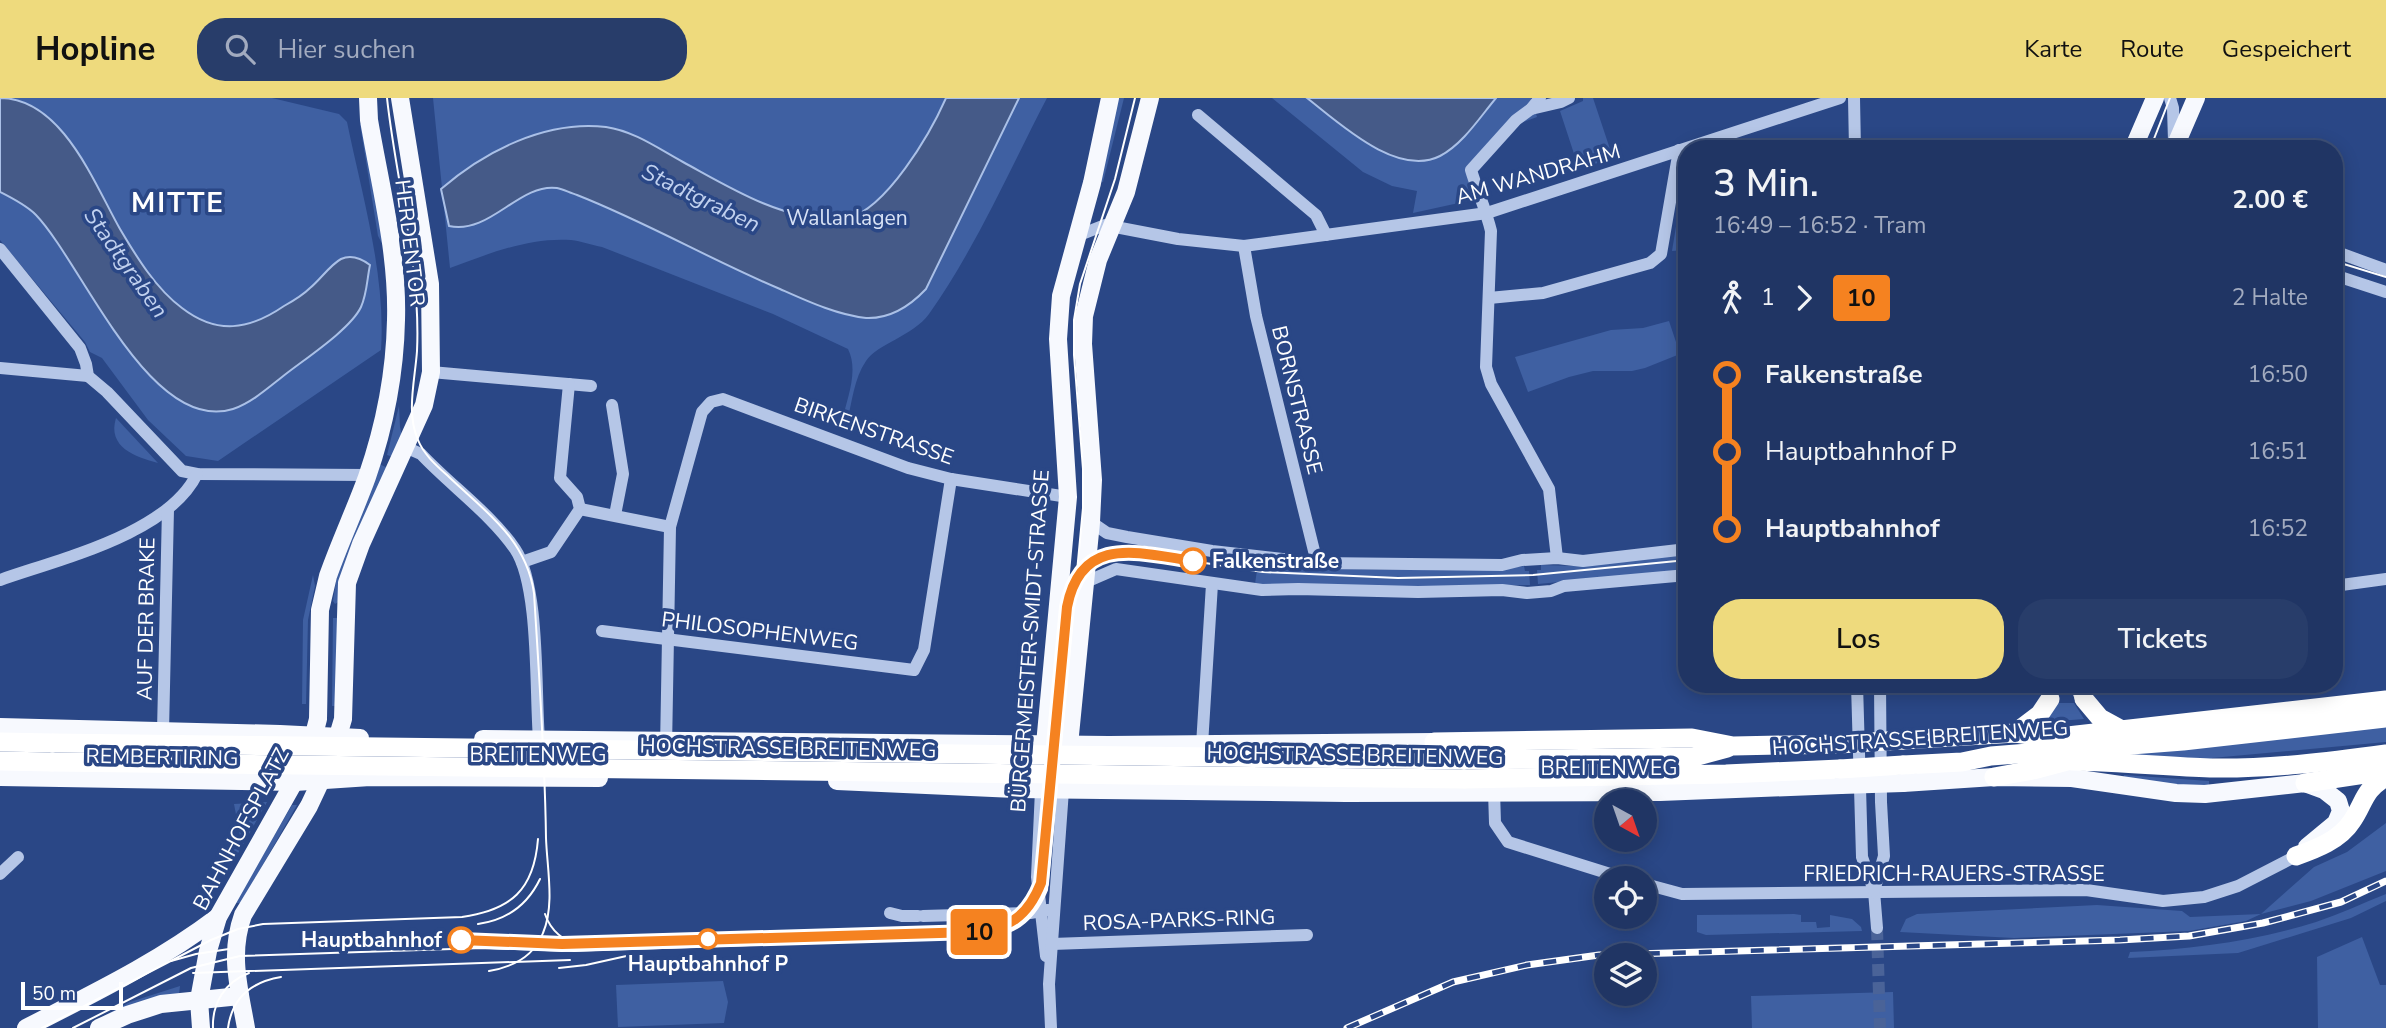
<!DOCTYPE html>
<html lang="de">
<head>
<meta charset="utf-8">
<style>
  :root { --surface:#203564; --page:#283d6a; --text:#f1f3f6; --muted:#a2abbf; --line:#3d5078; --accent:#eeda7d }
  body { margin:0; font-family:"Nunito Sans",sans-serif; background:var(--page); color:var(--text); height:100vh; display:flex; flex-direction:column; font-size:26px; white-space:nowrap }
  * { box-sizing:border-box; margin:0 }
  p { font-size:23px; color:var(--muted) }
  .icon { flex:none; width:38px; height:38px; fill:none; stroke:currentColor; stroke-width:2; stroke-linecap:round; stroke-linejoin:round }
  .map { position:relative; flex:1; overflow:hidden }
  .sheet { position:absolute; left:1678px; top:42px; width:665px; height:553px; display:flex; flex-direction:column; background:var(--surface); border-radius:28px; box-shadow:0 4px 18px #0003,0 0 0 2px var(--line) }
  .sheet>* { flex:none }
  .badge { padding:0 14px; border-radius:5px; font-size:24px; line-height:46px }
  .needle { width:46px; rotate:140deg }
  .tools { position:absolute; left:1594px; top:691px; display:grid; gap:14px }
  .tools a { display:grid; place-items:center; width:63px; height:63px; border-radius:50%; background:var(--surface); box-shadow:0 4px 18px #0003,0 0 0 2px var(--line); font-size:35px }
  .scale { position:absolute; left:21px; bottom:18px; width:102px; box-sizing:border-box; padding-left:7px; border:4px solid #fff; border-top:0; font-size:19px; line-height:24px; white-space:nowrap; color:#fff; -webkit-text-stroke:5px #2a4786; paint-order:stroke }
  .map>.badge { position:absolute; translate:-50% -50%; box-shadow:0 0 0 4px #fff }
  .legs { display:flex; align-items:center; gap:10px; height:77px; padding:0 35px; font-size:23px }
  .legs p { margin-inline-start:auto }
  .overview { display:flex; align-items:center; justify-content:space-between; height:119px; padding:0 35px }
  h1 { font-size:38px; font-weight:600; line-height:52px }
  .action { display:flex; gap:14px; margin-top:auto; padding:14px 35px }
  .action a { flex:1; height:80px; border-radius:28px; background:var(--accent); color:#111; font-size:28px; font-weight:600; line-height:80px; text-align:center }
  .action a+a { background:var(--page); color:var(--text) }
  ul { padding:0 35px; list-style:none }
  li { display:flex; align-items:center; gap:24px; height:77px; font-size:26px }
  li i { display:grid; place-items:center; width:10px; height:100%; margin:0 9px; background:currentColor }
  li i::after { content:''; width:18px; height:18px; margin:-9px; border:5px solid; border-radius:50%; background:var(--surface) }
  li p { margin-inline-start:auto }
  li:first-child i { background:linear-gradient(#0000 50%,currentColor 0) }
  li:last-child i { background:linear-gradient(currentColor 50%,#0000 0) }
  header { display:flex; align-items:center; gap:42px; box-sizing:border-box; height:98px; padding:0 35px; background:var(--accent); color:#111 }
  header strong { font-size:33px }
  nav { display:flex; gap:38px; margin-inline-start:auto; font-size:24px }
  .search { width:490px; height:63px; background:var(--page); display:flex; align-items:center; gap:18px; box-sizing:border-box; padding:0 24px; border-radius:28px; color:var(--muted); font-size:26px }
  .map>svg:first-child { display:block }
  .green { fill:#3f60a2 }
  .water { fill:#455a88; stroke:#aac0e7; stroke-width:2 }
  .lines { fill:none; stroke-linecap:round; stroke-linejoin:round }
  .minor-tunnel { stroke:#4a6398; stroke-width:12; stroke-dasharray:12 6; stroke-linecap:butt }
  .minor { stroke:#b5c6e7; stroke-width:12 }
  .major { stroke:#f7f9fe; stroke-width:18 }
  .highway { stroke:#fff; stroke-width:19 }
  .tram { stroke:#fff; stroke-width:2 }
  .rail-casing { stroke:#fff; stroke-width:7 }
  .rail { stroke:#2a4786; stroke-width:4.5; stroke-dasharray:13; stroke-linecap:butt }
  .major-bridge { stroke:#f7f9fe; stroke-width:18 }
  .highway-bridge { stroke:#fff; stroke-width:19 }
  .line-1-casing { stroke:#fff; stroke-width:16 }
  .line-1 { stroke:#f58220; stroke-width:10 }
  .stop-1-dot { fill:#fff; stroke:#f58220; stroke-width:3.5 }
  .labels { text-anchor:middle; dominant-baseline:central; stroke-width:7; stroke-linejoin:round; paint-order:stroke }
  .street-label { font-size:21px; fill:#fff; stroke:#2a4786 }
  .park-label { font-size:21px; fill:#d9e3f6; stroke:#2a4786 }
  .stop-label { font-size:21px; font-weight:bold; fill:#fff; stroke:#2a4786; text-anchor:start }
  .water-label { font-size:23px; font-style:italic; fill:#c1d1ef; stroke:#2a4786 }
  .district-label { font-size:28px; font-weight:bold; letter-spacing:2px; fill:#fff; stroke:#2a4786 }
</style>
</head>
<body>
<header>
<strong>Hopline</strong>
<div class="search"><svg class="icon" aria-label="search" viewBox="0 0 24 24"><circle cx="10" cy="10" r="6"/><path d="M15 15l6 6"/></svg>Hier suchen</div>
<nav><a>Karte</a><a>Route</a><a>Gespeichert</a></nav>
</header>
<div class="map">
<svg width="2386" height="930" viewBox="0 0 2386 930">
  <rect width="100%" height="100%" fill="#2a4786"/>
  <!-- green -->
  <g class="green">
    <path d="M0,0h272l67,16 8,8c15,73 39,153 34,228l-163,111 -32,-5 -38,-36 -46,-62 -12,-6 -5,-10 -85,-102z"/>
    <path d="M433,0h614c-36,69 -73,153 -118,216 -16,22 -52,30 -63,47 -12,17 -14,42 -19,61l-5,-1c5,-23 17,-50 6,-72l-75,-35 -171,-67c-10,-2 -21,-6 -31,-7 -42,-3 -83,14 -121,28z"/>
    <polygon points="1118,0 1124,0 1103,84 1099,83"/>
    <polygon points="1272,0 1531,0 1537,19 1518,26 1470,75 1477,101 1413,115 1417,93 1392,88 1363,74"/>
    <polygon points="1583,0 1593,0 1613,60 1579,71 1560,13 1583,3"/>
    <polygon points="367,25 386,153 378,138 360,26"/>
    <polygon points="1680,104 1687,104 1687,152 1672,153"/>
    <polygon points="1669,223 1680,256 1645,270 1632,273 1593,273 1569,279 1528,294 1515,259 1611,232 1643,230"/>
    <polygon points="399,308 400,329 402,338 393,359 387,357"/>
    <path d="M116,320l42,45c-23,-6 -51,-16 -42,-45z"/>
    <polygon points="379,366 388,370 340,503 335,506 333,503 338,470"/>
    <polygon points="1687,456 1687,472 1538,486 1537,472 1541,472 1541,467 1574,468"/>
    <path d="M1258,465c54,7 109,7 163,7 35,0 69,2 103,-4l1,5h4l1,14 -124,2 -151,-3z"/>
    <polygon points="313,477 315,488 308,522 306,606 302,606 303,522"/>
    <polygon points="333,520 339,520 338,608 332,608"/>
    <polygon points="2057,605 2074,605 2084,621 2046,624"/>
    <polygon points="2386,627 2386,644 2212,660 2210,664 2134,658 2134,655"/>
    <polygon points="2124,677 2209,683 2209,687 2184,688 2123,681"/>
    <polygon points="267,704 233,764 216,776 221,755 232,755 233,745 241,743 234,706"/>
    <polygon points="292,707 297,707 241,805 235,805"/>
    <polygon points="2386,725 2386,773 2311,803 2261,816 2246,823 2189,833 2014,840 1900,834 1906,821 1917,816 2097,807 2182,813 2190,819 2261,816 2314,769 2347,754"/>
    <path d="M2386,796v7l-35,17 -113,35 -110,5 2,-6c63,-3 125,-11 186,-30 24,-8 47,-19 70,-28z"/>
    <polygon points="1794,816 1801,817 1801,824 1816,824 1817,830 1830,829 1830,817 1852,821 1861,829 1862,833 1706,837 1697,834 1697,817"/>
    <polygon points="2362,839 2380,887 2386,887 2386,930 2318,930 2317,859"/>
    <polygon points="723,883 728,904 724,925 618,929 616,887"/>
    <polygon points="180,888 179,896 102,919 130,904"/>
    <polygon points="1893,894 1894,930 1752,930 1751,898"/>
  </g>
  <!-- water -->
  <g class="water">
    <path d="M0,0c62,0 94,85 120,131 16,27 36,60 62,79 35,27 67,22 102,-2 9,-5 19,-11 26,-18 10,-8 20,-23 31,-29 11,-5 21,0 29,6 -3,14 -3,29 -9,42 -11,23 -58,53 -79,70 -14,11 -31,26 -49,32 -83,26 -151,-146 -197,-194 -10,-10 -24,-17 -36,-23z"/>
    <path d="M946,0h73l-93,191c-16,17 -35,30 -60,29 -29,-3 -59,-17 -86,-29 -69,-29 -134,-67 -203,-94 -7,-2 -14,-6 -20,-7 -38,-5 -67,47 -108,38l-8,-37c44,-38 105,-69 165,-62 28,4 53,22 77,35 46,25 95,56 148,57 5,0 11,1 16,0 40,-11 83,-85 99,-121z"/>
    <path d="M1307,0h189c-16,19 -33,46 -56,58 -43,22 -102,-34 -133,-58z"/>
  </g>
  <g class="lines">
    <!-- minor-tunnel -->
    <polyline class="minor-tunnel" points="1877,830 1880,930"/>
    <!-- minor -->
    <g class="minor">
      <path d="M1540,0l-9,11 -15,11 -45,50c6,20 15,40 20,61l-5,136 5,17 58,105 8,69"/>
      <polyline points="1854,0 1855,51"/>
      <polyline points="2170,0 2173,10 2174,43"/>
      <polyline points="1531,11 1561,4 1569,0"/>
      <polyline points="1198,17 1316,117 1326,137"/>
      <polyline points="1077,138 1105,127 1178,141 1244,148 1487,115 1840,0"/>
      <polyline points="1244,148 1256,218 1317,465"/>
      <polyline points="0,151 80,250 86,266 88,278 107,294 182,373 197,376 367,377"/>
      <polyline points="2334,153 2386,172"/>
      <polyline points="2334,177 2386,194"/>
      <polyline points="1489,200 1543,195 1650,165 1661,156 1679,52"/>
      <polyline points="0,270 88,278"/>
      <polyline points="431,274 591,288"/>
      <polyline points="612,307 623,376 615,417"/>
      <path d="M405,349l16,7c29,31 71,61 94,95 25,37 20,142 24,190"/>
      <polyline points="580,411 670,429"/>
      <polyline points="1091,424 1107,435 1127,439 1212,453 1317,465 1502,467 1522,462 1557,460 1583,463 1687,451"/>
      <polyline points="522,464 551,454 580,411 577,399 560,380 569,286"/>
      <path d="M0,482c59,-21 168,-46 197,-106"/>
      <polyline points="1086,484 1116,471 1262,492 1298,491 1418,494 1502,492 1527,495 1551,493 1564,488 1687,477"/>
      <polyline points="2334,488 2386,481"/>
      <polyline points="602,533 914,572 924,552 951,381"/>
      <polyline points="1857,586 1862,759 1874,793 1877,830"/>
      <polyline points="163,633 168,411"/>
      <polyline points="1202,647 1212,486"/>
      <polyline points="666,650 670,429 702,314 711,304 723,301 908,370 951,381 1068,399"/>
      <polyline points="1041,692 1037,779 1046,858"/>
      <polyline points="1494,693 1495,725 1508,744 1623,780"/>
      <polyline points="0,776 18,759"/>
      <polyline points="1645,786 1682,796 2086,792 2163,803 2204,799 2238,788 2296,758"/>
      <polyline points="1874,793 1884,758 1881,704 1880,586"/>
      <polyline points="890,815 902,818 918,818"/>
      <polyline points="923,818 1030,815 1048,812"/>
      <polyline points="1052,846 1307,837"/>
      <polyline points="1051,930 1049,886 1063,692"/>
    </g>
    <!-- major -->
    <g class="major">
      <polyline points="2133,51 2155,0"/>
      <polyline points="2174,51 2196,0"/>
      <polyline points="2079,586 2084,601"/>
      <polyline points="0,629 280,636 360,640"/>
      <polyline points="483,641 1109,647 1434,644"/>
      <path d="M311,648l7,-27 2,-109 8,-34c12,-34 27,-66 39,-99 17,-49 28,-105 29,-157 2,-67 -16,-135 -27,-200l-1,-22"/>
      <polyline points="335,648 343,621 347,485 361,446 424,307 431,274 430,186 400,0"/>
      <polyline points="1044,657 1068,399 1058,241 1061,198 1092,85 1110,0"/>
      <polyline points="1068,657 1091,424 1093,382 1083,246 1084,218 1098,162 1126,94 1150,0"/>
      <polyline points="0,679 295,684 370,679 599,680"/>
      <polyline points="837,683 1015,691 1346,695 1660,694 1841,687"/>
      <polyline points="1903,685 1994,679 2072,680 2176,695 2205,696 2305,685 2324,692 2338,703 2341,713 2336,725 2307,749"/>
      <path d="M26,930c68,-35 131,-65 192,-111"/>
      <polyline points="99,930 127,917 161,906 240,898"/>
      <polyline points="201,930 199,902 208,853 218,819 298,677"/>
      <path d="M246,930c-7,-40 -17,-74 -3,-113l66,-109 16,-34"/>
    </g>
    <!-- highway -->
    <g class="highway">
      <polyline points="2084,601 2100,620 2122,632"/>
      <polyline points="2015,635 2040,616 2050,601"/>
      <polyline points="1903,642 2015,635 2050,640 2386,602"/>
      <polyline points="0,644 53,645"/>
      <polyline points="1434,644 1692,640 1733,648 1839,646"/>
      <polyline points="1464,662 1694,659 1727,650"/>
      <polyline points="0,663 52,664"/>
      <path d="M2072,663c46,1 92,5 138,7 59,1 118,-6 176,-14"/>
      <polyline points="1903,667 1962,664 1991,658 2183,643 2386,620"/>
      <polyline points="1994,679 2033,672 2067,663"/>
      <polyline points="1464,681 1726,676 1840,671"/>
      <polyline points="2305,685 2386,673"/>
      <path d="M2296,758c20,-7 44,-16 56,-35 13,-19 11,-31 34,-44"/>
    </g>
    <!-- tram -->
    <g class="tram">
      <path d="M387,0c9,84 34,169 30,253 -2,29 -11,62 1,89 6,15 19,26 31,37 37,35 77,62 85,116 5,82 11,163 12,245 1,30 9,67 -3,95 -9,23 -30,34 -54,38"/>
      <polyline points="2150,51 2170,0"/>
      <polyline points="2334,163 2386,179"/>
      <polyline points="1076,480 1093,463 1117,454 1147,456 1263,474 1398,480 1533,477 1687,462"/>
      <path d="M545,816c6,18 20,28 38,33"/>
      <path d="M478,826c29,-4 49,-18 62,-45"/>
      <path d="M930,841c52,-1 94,7 117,-49l36,-382v-39l-9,-114v-35l6,-36 35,-105 20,-81"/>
      <polyline points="171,863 196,856 229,851"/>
      <polyline points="559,870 586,867 631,857"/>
      <polyline points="193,875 570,862"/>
      <path d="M42,930l169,-88 27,-11 25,-5 199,-7c49,-7 72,-27 76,-78"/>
      <polyline points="73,930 191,870 240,858 483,850 574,853 925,841"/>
      <path d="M213,930c-1,-25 12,-46 36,-55"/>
      <path d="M228,930c4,-30 23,-46 53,-51"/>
    </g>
    <defs>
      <polyline id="rail" points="1347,930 1453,884 1527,867 1599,857 2120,842 2189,838 2263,825 2341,804 2386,783"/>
    </defs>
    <!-- rail casing -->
    <use href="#rail" class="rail-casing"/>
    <!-- rail -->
    <use href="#rail" class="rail"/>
    <!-- major-bridge -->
    <polyline class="major-bridge" points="1841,687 1903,685"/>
    <!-- highway-bridge -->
    <g class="highway-bridge">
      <polyline points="53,645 1464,662"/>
      <polyline points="1839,646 1903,642"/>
      <polyline points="52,664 1464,681"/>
      <polyline points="1840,671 1903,667"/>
    </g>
  </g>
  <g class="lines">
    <defs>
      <path id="line-1" d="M461,842l101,4 411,-12c36,-4 54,-14 68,-49l26,-276c14,-73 72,-54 126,-46"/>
    </defs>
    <!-- line-1 casing -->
    <use href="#line-1" class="line-1-casing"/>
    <!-- line-1 -->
    <use href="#line-1" class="line-1"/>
  </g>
  <!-- markers -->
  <g class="stop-1-dot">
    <circle cx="1193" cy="463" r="12"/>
    <circle cx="708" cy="841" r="9"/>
    <circle cx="461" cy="842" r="12"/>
  </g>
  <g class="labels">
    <!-- street labels -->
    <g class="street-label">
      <text transform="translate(1538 76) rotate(-16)">AM WANDRAHM</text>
      <text transform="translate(410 145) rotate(83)">HERDENTOR</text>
      <text transform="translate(1297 302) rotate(76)">BORNSTRASSE</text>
      <text transform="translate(874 333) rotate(19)">BIRKENSTRASSE</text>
      <text transform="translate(146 521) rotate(-89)">AUF DER BRAKE</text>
      <text transform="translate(760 533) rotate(7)">PHILOSOPHENWEG</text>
      <text transform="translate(1030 543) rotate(-86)">BÜRGERMEISTER-SMIDT-STRASSE</text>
      <text transform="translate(1920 640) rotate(-4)">HOCHSTRASSE BREITENWEG</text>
      <text transform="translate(788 650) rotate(1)">HOCHSTRASSE BREITENWEG</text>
      <text x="538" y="657">BREITENWEG</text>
      <text transform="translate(1355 657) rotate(1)">HOCHSTRASSE BREITENWEG</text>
      <text transform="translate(162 659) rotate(1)">REMBERTIRING</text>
      <text x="1609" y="670">BREITENWEG</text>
      <text transform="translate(241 731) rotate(-62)">BAHNHOFSPLATZ</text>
      <text x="1954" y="776">FRIEDRICH-RAUERS-STRASSE</text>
      <text transform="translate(1179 822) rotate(-2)">ROSA-PARKS-RING</text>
    </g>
    <!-- park labels -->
    <g class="park-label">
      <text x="847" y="120">Wallanlagen</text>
    </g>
    <!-- stop labels -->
    <g class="stop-label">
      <text x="1212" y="463">Falkenstraße</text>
      <text x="442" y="842" text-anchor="end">Hauptbahnhof</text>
      <text x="708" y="866" text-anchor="middle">Hauptbahnhof P</text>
    </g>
    <!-- water labels -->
    <g class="water-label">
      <text transform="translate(701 100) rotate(26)">Stadtgraben</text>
      <text transform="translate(126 165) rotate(55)">Stadtgraben</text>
    </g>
    <!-- district labels -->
    <g class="district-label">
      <text x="178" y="105">MITTE</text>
    </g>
  </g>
</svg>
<div class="tools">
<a><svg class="needle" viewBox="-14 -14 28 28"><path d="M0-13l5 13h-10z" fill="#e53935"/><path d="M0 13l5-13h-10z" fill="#a2abbf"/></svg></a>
<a><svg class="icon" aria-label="locate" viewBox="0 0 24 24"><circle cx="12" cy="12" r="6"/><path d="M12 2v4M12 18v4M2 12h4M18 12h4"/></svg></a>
<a><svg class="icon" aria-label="layers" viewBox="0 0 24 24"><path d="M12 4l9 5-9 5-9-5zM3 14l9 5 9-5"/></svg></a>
</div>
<div class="scale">50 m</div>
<b class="badge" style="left:979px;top:834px;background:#f58220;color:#111">10</b>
<section class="sheet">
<div class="overview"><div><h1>3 Min.</h1><p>16:49 – 16:52 · Tram</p></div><b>2.00 €</b></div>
<div class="legs"><svg class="icon" aria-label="walk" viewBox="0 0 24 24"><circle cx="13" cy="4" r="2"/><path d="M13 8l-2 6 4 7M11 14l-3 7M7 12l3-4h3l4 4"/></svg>1<svg class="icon" aria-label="forward" viewBox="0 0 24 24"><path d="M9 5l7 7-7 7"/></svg><b class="badge" style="background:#f58220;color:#111">10</b><p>2 Halte</p></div>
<ul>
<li><i style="color:#f58220"></i><b>Falkenstraße</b><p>16:50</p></li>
<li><i style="color:#f58220"></i><span>Hauptbahnhof P</span><p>16:51</p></li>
<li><i style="color:#f58220"></i><b>Hauptbahnhof</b><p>16:52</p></li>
</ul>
<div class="action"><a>Los</a><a>Tickets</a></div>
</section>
</div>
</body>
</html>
